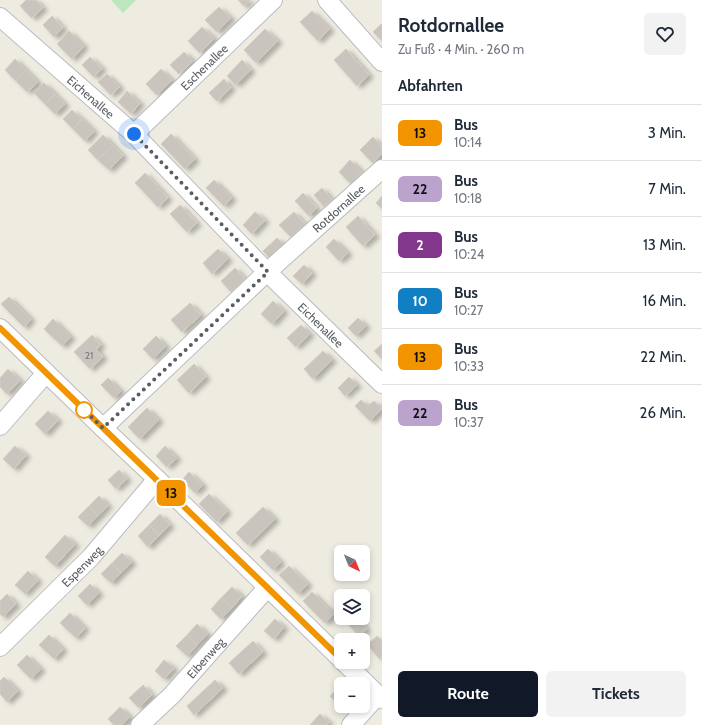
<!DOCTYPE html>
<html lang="de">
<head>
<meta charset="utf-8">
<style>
  :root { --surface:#fff; --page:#f2f2f3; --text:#1f2937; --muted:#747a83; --line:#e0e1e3; --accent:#111827 }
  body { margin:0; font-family:Cabin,sans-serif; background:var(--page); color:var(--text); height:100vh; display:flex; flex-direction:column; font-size:15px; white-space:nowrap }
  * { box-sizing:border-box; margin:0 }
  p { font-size:13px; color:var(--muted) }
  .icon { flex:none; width:22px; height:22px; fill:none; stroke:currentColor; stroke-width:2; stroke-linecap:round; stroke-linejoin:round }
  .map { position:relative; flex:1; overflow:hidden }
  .sheet { display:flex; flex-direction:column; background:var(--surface); width:320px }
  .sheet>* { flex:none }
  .badge { padding:0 8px; border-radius:6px; font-size:14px; line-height:26px }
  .needle { width:26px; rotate:137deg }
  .buttons { position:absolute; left:334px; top:545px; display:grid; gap:8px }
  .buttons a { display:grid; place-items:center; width:36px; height:36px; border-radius:6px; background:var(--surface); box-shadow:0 2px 6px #0003; font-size:20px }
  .you { position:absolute; width:20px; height:20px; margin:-10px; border:3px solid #fff; border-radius:50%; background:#1a73e8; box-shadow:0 0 0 6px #1a73e833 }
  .map>.badge { position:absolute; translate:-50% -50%; box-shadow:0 0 0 2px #fff }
  h2 { padding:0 16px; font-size:15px; line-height:36px }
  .round { display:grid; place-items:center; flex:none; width:42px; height:42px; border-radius:6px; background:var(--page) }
  .summary { display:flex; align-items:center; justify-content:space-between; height:68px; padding:0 16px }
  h1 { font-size:19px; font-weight:700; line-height:30px }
  .primary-button { display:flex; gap:8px; margin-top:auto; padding:8px 16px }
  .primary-button a { flex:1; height:46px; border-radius:6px; background:var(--accent); color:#fff; font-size:16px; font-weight:700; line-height:46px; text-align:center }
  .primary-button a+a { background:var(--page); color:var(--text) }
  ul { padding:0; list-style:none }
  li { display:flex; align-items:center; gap:12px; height:56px; padding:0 16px; border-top:1px solid var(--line) }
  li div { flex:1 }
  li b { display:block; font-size:15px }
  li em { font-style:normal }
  li .badge { min-width:44px; font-weight:700; text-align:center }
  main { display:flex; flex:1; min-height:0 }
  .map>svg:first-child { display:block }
  .green { fill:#bce7be }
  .building { fill:#c9c5be; stroke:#d3cebf; filter:url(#shadow) }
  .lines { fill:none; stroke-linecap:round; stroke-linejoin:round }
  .minor-casing { stroke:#b9bbc1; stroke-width:20 }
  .minor { stroke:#fff; stroke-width:18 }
  .line-casing { stroke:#fff; stroke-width:9 }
  .line { stroke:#f29300; stroke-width:6 }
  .walk { stroke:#5a5d63; stroke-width:4; stroke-dasharray:0 7.2 }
  .stop-dot { fill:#fff; stroke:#f29300; stroke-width:2 }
  .labels { text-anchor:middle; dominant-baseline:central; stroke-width:3.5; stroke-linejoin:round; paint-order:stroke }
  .number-label { font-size:10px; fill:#76777a }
  .street-label { font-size:12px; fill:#5a5d63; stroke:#fff }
</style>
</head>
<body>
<main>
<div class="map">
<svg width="382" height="725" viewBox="0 0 382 725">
  <defs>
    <filter id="shadow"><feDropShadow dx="4.5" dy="2.5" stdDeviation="2" flood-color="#0004"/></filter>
  </defs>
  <rect width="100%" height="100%" fill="#eeece1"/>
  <!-- green -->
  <polygon class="green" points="111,0 136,0 123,13"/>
  <!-- building -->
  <g class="building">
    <polygon points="26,0 36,0 43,8 32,18 20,6"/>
    <polygon points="238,0 250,0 244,6"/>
    <polygon points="219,7 231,18 217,32 205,20"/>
    <polygon points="312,11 330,29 318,41 300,22"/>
    <polygon points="52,16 63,28 54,37 43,25"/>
    <polygon points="381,24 382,25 382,41 373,32"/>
    <polygon points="202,27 214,38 200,53 188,41"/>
    <polygon points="265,29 278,41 256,63 244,50"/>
    <polygon points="69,31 84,46 72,59 57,44"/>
    <polygon points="346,49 369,75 357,86 334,60"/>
    <polygon points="184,52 193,61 179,74 170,65"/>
    <polygon points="90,57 102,68 94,77 82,65"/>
    <polygon points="15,59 26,70 16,81 5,70"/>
    <polygon points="242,60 251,70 236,85 227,76"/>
    <polygon points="161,69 172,80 157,95 146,84"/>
    <polygon points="26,70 38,82 27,92 16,81"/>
    <polygon points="107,74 120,87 111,95 98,82"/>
    <polygon points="224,79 231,88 217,101 209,93"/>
    <polygon points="44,83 55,94 45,104 34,93"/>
    <polygon points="127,91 140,103 131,114 118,102"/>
    <polygon points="55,94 65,104 55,114 45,104"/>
    <polygon points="72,110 82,119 73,129 63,119"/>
    <polygon points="82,119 94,131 85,141 73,129"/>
    <polygon points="171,134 195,159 185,169 161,144"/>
    <polygon points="103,135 113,145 98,160 88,150"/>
    <polygon points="373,137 382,147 382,154 373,163 360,150"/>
    <polygon points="113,145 123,156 109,170 98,160"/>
    <polygon points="350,160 362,172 351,184 339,172"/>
    <polygon points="145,173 168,198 158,207 135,183"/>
    <polygon points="214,180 232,198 224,206 206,188"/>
    <polygon points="322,188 332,200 324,207 314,195"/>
    <polygon points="303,193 317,208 309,216 295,201"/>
    <polygon points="382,196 382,209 376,203"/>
    <polygon points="180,205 197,223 187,232 170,214"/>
    <polygon points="255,212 265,220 252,234 243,225"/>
    <polygon points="294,212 305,224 291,237 279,225"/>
    <polygon points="358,216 375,235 363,246 346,227"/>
    <polygon points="277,238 286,247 272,261 263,251"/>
    <polygon points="334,239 348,253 339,261 326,247"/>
    <polygon points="218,249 228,259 212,274 203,263"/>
    <polygon points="304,265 312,273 302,284 293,276"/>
    <polygon points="235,268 245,279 231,292 221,281"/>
    <polygon points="9,297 31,319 24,327 1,304"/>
    <polygon points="273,301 284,311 272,324 261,314"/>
    <polygon points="190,303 201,315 182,332 171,320"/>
    <polygon points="358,318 366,326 356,336 348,328"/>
    <polygon points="53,319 71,337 62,346 44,329"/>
    <polygon points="301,325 310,334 296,347 287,338"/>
    <polygon points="92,335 101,345 96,349 103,357 90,369 74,352"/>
    <polygon points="156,336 166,346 153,359 143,349"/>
    <polygon points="382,344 382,359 374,351"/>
    <polygon points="323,351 332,360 313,379 304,369"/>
    <polygon points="194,364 206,377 189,393 177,380"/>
    <polygon points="8,369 20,380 7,394 0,387 0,378"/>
    <polygon points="349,377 357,385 345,396 338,388"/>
    <polygon points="108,378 121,391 114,398 101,385"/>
    <polygon points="361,400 368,406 374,401 382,409 370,421 355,406"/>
    <polygon points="147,408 159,420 140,439 128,427"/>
    <polygon points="48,411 58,420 45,434 35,424"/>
    <polygon points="15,446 26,455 14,469 3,459"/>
    <polygon points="165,446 177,458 167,467 156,456"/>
    <polygon points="119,470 127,479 116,489 108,480"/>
    <polygon points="189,472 203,485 195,493 182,480"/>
    <polygon points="209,494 227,511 217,522 199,504"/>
    <polygon points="99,496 108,505 98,516 89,506"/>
    <polygon points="89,506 98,516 88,526 78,517"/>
    <polygon points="263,507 275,519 248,545 236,533"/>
    <polygon points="160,514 170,525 159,536 149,525"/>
    <polygon points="149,525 159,536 148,547 138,536"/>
    <polygon points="65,535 75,544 55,566 45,557"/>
    <polygon points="268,549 281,562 273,570 260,557"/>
    <polygon points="122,553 132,562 121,573 112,563"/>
    <polygon points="112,563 121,573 111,583 101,574"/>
    <polygon points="289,566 308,584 298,594 279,575"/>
    <polygon points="28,571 38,580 25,594 15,585"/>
    <polygon points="90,584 99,593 87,605 78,596"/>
    <polygon points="232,587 242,596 232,608 221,598"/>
    <polygon points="312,592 334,614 325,623 303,601"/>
    <polygon points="7,594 16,604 3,617 0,614 0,601"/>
    <polygon points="221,598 232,608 221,619 211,609"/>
    <polygon points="70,613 85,628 76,638 60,623"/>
    <polygon points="352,618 357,618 367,629 359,636 347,623"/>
    <polygon points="275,619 284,627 274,639 264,631"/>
    <polygon points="197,624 208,634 197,645 187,635"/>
    <polygon points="49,635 63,649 54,659 39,645"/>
    <polygon points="187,635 197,645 187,656 176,646"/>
    <polygon points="377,636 382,641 382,656 380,659 367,645"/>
    <polygon points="253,641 263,652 239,674 229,663"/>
    <polygon points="27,655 41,669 31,679 17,665"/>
    <polygon points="164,660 174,668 164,679 155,671"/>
    <polygon points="4,677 18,691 7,702 0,694 0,681"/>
    <polygon points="215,680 223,688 194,715 187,706"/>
    <polygon points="143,685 152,695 139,708 129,698"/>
    <polygon points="340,686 341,686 341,701 338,704 330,696"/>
    <polygon points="120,707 130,717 122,725 114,725 108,719"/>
    <polygon points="320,714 329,722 327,725 310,725"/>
  </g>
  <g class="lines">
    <defs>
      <g id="minor">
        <polyline points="327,0 382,62"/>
        <path id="s1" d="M0,17l134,117 133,138 115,112"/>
        <path id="s2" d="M134,134l139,-134"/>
        <polyline points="0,328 103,428 157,479 341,659"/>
        <polyline points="0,426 46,373"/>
        <path id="s3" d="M103,428l164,-156 115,-103"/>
        <path id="s4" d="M0,647l91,-90 66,-78"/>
        <polyline points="344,662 382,699"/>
        <path id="s5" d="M140,725l32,-30 95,-107"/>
        <polyline points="351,725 378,695"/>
      </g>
    </defs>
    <!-- minor casing -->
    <use href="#minor" class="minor-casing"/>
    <!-- minor -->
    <use href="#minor" class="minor"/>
  </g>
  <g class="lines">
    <defs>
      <path id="line" d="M0,328c114,110 227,221 341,331"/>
    </defs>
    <!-- line casing -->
    <use href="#line" class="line-casing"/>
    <!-- line -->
    <use href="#line" class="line"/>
    <!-- walk -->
    <polyline class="walk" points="84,410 80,406 103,428 268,272 134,134"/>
  </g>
  <!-- markers -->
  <circle class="stop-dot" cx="84" cy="410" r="8"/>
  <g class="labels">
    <!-- number labels -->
    <g class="number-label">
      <text x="89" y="355">21</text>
    </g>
    <!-- street labels -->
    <g class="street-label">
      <text stroke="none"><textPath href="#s2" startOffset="97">Eschenallee</textPath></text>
      <text stroke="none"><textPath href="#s1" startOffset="121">Eichenallee</textPath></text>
      <text stroke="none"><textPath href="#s3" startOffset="322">Rotdornallee</textPath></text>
      <text stroke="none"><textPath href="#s1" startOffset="445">Eichenallee</textPath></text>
      <text stroke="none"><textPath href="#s4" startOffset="115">Espenweg</textPath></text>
      <text stroke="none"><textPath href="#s5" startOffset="94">Eibenweg</textPath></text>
    </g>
  </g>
</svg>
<div class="buttons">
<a><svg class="needle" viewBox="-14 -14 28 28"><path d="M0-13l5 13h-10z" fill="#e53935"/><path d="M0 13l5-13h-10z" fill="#747a83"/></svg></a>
<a><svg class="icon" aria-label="layers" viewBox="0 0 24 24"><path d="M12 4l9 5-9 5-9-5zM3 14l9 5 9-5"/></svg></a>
<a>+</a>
<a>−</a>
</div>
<div class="you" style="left:134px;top:134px"></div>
<b class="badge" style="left:171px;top:493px;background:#f29300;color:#111">13</b>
</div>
<section class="sheet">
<div class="summary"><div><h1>Rotdornallee</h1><p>Zu Fuß · 4 Min. · 260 m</p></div><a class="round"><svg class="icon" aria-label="heart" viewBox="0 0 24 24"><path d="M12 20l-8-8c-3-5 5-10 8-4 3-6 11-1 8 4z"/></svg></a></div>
<h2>Abfahrten</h2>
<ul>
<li><span class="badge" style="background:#f29300;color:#111">13</span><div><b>Bus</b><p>10:14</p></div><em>3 Min.</em></li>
<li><span class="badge" style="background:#bca3ce;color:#111">22</span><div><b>Bus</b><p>10:18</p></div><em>7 Min.</em></li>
<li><span class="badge" style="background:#82368c;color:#fff">2</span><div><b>Bus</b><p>10:24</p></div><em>13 Min.</em></li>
<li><span class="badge" style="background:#107fc3;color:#fff">10</span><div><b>Bus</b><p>10:27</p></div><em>16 Min.</em></li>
<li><span class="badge" style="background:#f29300;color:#111">13</span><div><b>Bus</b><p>10:33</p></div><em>22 Min.</em></li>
<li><span class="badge" style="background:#bca3ce;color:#111">22</span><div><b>Bus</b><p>10:37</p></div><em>26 Min.</em></li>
</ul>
<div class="primary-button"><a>Route</a><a>Tickets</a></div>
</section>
</main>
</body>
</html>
